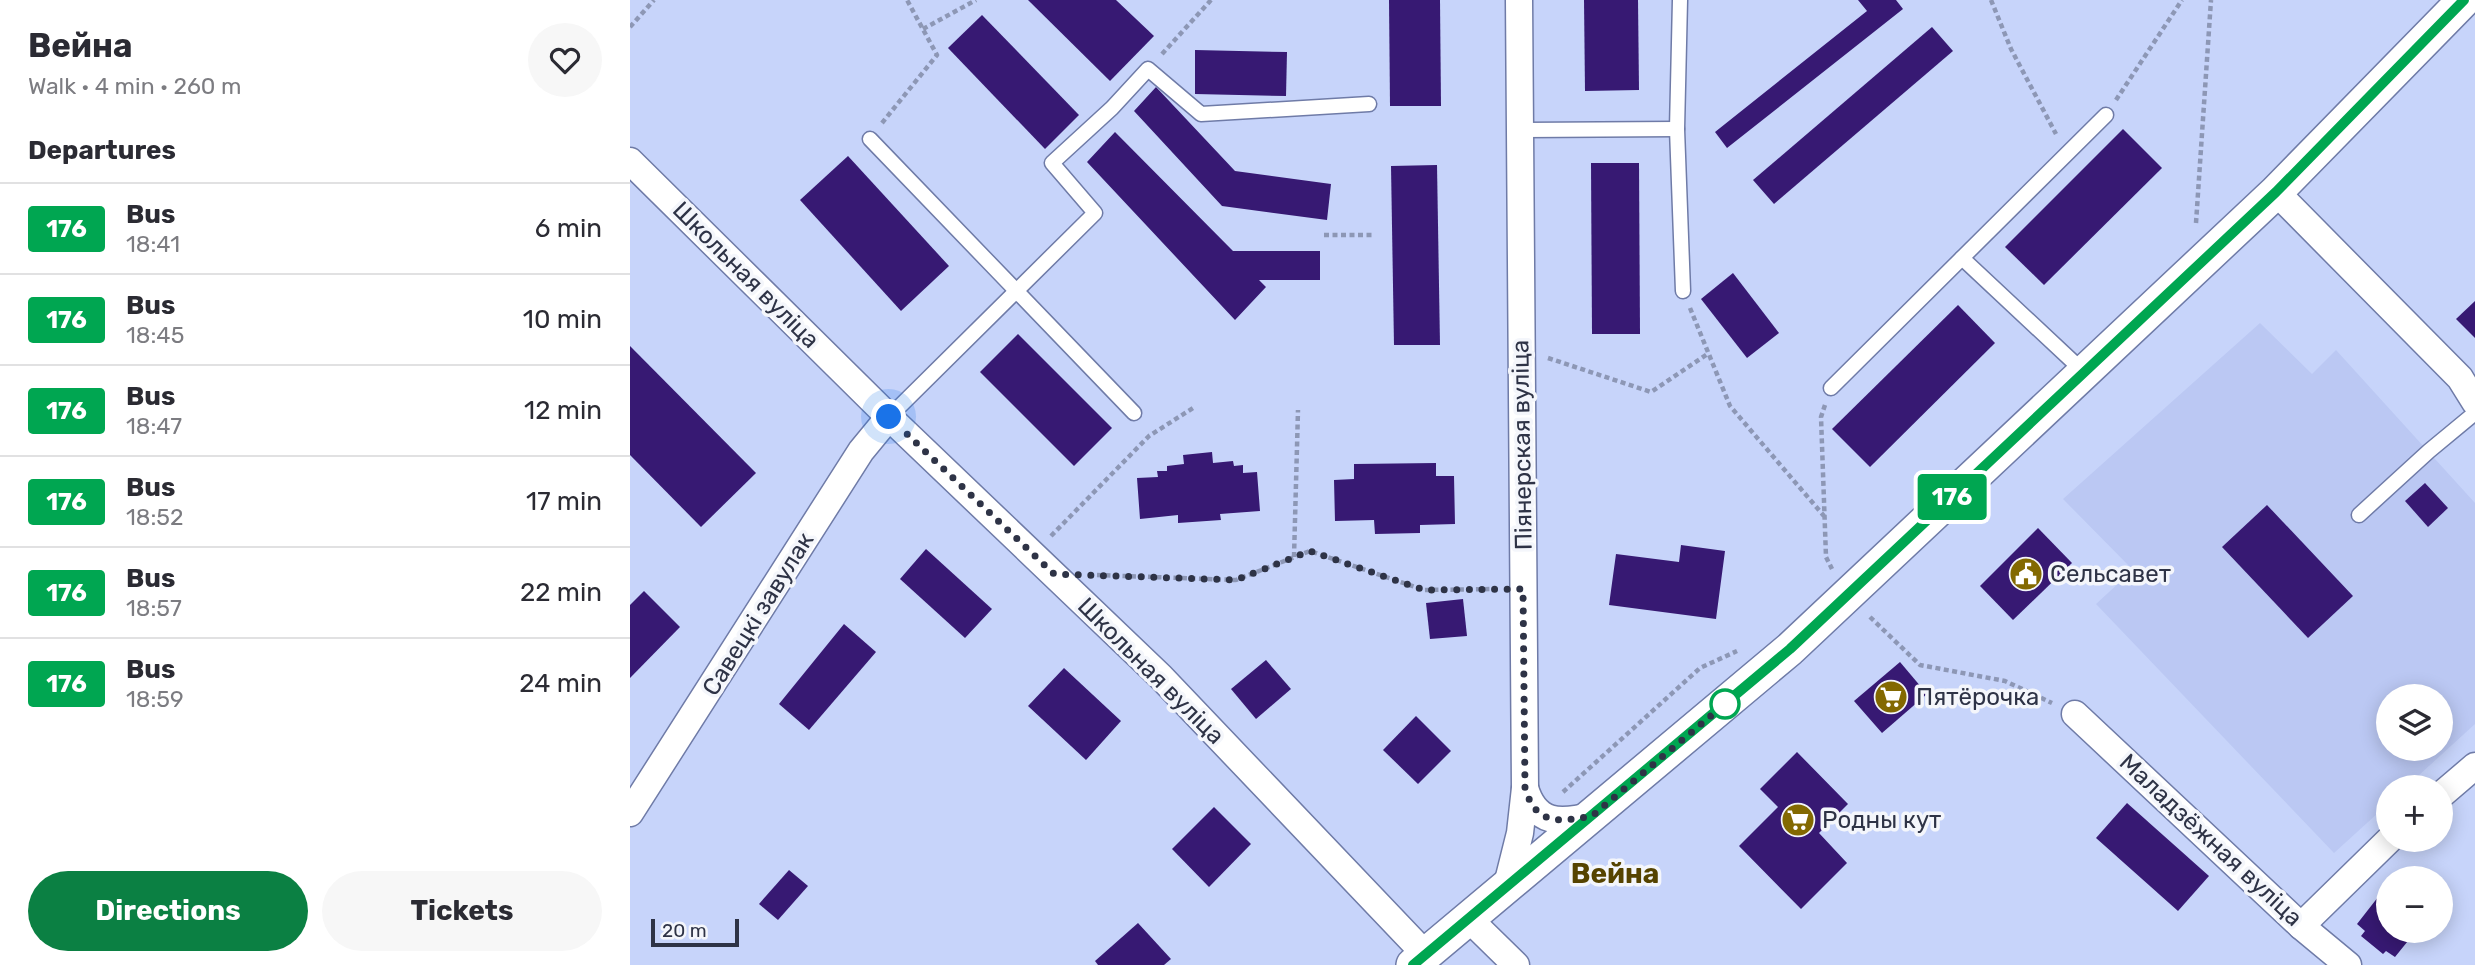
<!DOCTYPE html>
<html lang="en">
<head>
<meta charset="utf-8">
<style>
  :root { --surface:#fff; --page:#f7f7f7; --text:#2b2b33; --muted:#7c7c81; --line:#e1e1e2; --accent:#0b8043 }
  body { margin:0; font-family:Rubik,sans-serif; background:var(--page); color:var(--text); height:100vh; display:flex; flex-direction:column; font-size:26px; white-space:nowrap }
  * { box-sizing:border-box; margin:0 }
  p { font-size:23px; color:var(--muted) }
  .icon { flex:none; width:38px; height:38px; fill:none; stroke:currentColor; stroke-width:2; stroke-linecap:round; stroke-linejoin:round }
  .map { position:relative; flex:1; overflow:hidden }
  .sheet { display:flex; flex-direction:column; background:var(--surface); width:630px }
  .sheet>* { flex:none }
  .badge { padding:0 14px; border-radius:5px; font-size:24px; line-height:46px }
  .buttons { position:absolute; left:1746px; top:684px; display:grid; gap:14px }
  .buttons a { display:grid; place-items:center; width:77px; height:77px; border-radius:50%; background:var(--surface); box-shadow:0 4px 18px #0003; font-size:35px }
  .scale { position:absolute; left:21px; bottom:18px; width:88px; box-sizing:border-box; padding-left:7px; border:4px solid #2e3346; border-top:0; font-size:19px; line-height:24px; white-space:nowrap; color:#2e3346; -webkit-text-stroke:5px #f4f6fb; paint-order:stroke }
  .you { position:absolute; width:35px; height:35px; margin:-18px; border:5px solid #fff; border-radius:50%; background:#1a73e8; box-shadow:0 0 0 10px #1a73e833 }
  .map>.badge { position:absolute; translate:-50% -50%; box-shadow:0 0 0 4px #fff }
  h2 { padding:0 28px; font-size:26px; line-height:63px }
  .round { display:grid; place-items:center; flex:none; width:74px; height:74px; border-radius:37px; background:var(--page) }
  .overview { display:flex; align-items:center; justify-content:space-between; height:119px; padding:0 28px }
  h1 { font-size:33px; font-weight:700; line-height:52px }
  .button { display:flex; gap:14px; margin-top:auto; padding:14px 28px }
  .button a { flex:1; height:80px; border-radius:42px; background:var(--accent); color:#fff; font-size:28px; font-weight:700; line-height:80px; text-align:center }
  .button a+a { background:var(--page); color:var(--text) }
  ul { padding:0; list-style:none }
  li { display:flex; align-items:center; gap:21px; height:91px; padding:0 28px; border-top:2px solid var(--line) }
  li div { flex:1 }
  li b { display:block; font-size:26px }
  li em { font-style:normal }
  li .badge { min-width:77px; font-weight:700; text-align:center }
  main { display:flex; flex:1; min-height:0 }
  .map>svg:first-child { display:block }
  .built { fill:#bbc8f3; fill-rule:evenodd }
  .building { fill:#371973 }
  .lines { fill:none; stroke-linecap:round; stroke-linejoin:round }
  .service-casing { stroke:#6f7ba7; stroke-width:17 }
  .minor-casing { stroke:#6f7ba7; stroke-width:29 }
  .tertiary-casing { stroke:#6f7ba7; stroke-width:36 }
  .path { stroke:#8d97b5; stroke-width:4.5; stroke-dasharray:5 3.5; stroke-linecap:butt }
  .service { stroke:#fff; stroke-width:14 }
  .minor { stroke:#fff; stroke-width:26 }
  .tertiary { stroke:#fff; stroke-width:33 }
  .line-casing { stroke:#fff; stroke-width:16 }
  .line { stroke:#00a651; stroke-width:10 }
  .walk { stroke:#2e3346; stroke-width:7; stroke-dasharray:0 12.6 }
  .stop-dot { fill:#fff; stroke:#00a651; stroke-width:3.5 }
  .labels { text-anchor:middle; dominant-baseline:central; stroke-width:7; stroke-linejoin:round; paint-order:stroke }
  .street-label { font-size:24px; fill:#2e3346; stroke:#f4f6fb }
  .poi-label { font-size:24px; fill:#2e3346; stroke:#f4f6fb; text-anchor:start }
  .quarter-label { font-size:28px; font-weight:bold; fill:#554300; stroke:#f4f6fb }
</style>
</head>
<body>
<main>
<section class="sheet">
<div class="overview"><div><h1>Вейна</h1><p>Walk · 4 min · 260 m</p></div><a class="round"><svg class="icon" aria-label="heart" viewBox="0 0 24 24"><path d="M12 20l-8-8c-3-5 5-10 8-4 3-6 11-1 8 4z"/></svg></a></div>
<h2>Departures</h2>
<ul>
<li><span class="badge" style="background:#00a651;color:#fff">176</span><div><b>Bus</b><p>18:41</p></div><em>6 min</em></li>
<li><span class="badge" style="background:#00a651;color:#fff">176</span><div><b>Bus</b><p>18:45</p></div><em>10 min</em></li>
<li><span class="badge" style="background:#00a651;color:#fff">176</span><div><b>Bus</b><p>18:47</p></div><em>12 min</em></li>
<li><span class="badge" style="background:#00a651;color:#fff">176</span><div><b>Bus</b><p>18:52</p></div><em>17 min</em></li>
<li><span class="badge" style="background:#00a651;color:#fff">176</span><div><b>Bus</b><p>18:57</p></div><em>22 min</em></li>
<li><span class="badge" style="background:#00a651;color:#fff">176</span><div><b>Bus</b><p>18:59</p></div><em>24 min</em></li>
</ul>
<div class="button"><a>Directions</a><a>Tickets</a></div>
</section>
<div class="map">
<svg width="1845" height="965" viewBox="0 0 1845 965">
  <rect width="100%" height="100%" fill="#c7d4fa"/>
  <!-- built -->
  <path class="built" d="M1630,323l52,51 24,-24 139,153v221l-69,63 -17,1v15l-55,50 -238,-249 37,-34 -70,-71zM1759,696h52v53h-52z"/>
  <!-- building -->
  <g class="building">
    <polygon points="398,0 486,0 524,36 480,81"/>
    <polygon points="759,0 810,0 811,106 760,106"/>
    <polygon points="954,0 1008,0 1009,90 955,91"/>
    <polygon points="1228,0 1266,0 1273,9 1097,148 1085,132 1237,11"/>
    <polygon points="352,15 449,115 415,149 318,48"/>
    <polygon points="1302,27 1323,51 1144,204 1123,180"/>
    <polygon points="565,50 657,52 656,96 565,94"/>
    <polygon points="526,87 605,171 701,184 697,220 592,206 504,111"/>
    <polygon points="1493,129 1532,168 1414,285 1375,247"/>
    <polygon points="485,132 603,251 690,251 690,280 629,280 636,287 605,320 457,162"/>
    <polygon points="218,156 319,266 271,311 170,200"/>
    <polygon points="961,163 1009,163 1010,334 962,334"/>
    <polygon points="807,165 810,345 764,345 761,166"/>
    <polygon points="1103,273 1149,333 1117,358 1071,299"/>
    <polygon points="1845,301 1845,338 1826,319"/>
    <polygon points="1328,305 1365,343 1240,467 1202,429"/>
    <polygon points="388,334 482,428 444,466 350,372"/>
    <polygon points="0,346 126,473 71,527 0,455"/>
    <polygon points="582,452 583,463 603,461 604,466 613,465 613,473 627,472 630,511 590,514 591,520 548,523 548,515 510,519 507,478 528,477 527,471 537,471 537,466 554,464 553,455"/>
    <polygon points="806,463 806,476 824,476 825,524 790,525 790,533 745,534 744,520 705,521 704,480 724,479 724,464"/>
    <polygon points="1795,483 1818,508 1798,527 1775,501"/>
    <polygon points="1637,505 1723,596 1678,638 1592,547"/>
    <polygon points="1408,528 1442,563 1383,620 1350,586"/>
    <polygon points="1051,545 1095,551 1086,619 979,605 986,554 1049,562"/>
    <polygon points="296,549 362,609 335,638 270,579"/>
    <polygon points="14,591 50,627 0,678 0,605"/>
    <polygon points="833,599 837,636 800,639 796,603"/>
    <polygon points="214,624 246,652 179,730 149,704"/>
    <polygon points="636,660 661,689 626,719 601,689"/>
    <polygon points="1270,662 1297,694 1252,733 1224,701"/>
    <polygon points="434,668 491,721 456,760 398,706"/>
    <polygon points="786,716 821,751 788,784 753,750"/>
    <polygon points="1167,752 1218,804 1189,833 1217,863 1171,909 1109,846 1148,807 1130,789"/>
    <polygon points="1497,803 1579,876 1548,911 1466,838"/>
    <polygon points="584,807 621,844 579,887 542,849"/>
    <polygon points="159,870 178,886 148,920 129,904"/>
    <polygon points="1752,892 1759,897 1759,931 1786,931 1765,957 1756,951 1753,954 1731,936 1735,931 1727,924"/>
    <polygon points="508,923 541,959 534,965 468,965 465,961"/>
  </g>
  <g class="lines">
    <defs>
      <g id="service">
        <polyline points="1050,0 1047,129 1053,291"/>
        <polyline points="890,130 1047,129"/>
        <polyline points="240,139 504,413"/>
        <polyline points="1332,258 1455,373"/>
        <polyline points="1201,388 1476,115"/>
        <polyline points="259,417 465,213 422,163 482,108 518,69 571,114 739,104"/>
        <polyline points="1729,515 1799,451 1845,413"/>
      </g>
      <g id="minor">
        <polyline points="0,161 259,417 531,677 795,954"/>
        <polyline points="1646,192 1830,378 1845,402"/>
        <polyline points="1445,714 1671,926 1718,965"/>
        <path d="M895,788c11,37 35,35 67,28"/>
        <polyline points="1811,795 1845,766"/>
        <polyline points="0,813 231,451 259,417"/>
        <polyline points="876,889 890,833 895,788 889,0"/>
        <polyline points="838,918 886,965"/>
        <polyline points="1671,926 1759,840"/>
      </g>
      <polyline id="tertiary" points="783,965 1160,649 1646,192 1834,0"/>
    </defs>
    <!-- service casing -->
    <use href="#service" class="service-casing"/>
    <!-- minor casing -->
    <use href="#minor" class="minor-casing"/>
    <!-- tertiary casing -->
    <use href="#tertiary" class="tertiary-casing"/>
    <!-- path -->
    <g class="path">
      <polyline points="1361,0 1381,49 1426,134"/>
      <polyline points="0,27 24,0"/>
      <polyline points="293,29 346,0"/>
      <polyline points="532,54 581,0"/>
      <polyline points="1486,100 1552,0"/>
      <polyline points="252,123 307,55 277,0"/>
      <polyline points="1566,223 1581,0"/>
      <polyline points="694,235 742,235"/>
      <polyline points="1060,308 1100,406 1194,516"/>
      <polyline points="918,358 1021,392 1079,353"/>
      <polyline points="1195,405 1191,417 1196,557 1202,569"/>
      <polyline points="421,536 519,436 563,408"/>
      <polyline points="664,557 668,410"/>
      <polyline points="467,575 606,580 680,551 794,590 866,589"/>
      <polyline points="1240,617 1290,665 1375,681 1422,703"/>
      <polyline points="933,792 1070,668 1107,651"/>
    </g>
    <!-- service -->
    <use href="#service" class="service"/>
    <!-- minor -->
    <use href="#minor" class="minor"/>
    <!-- tertiary -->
    <use href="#tertiary" class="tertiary"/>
  </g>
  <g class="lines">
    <defs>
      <polyline id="line" points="783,965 1160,649 1646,192 1834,0"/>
    </defs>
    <!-- line casing -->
    <use href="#line" class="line-casing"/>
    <!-- line -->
    <use href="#line" class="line"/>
    <!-- walk -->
    <path class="walk" d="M259,417l165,157 182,6 74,-29 114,39 99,-1 2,199c11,38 35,34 67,28l133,-112"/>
  </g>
  <!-- icons -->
  <defs>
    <symbol id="civic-disc" viewBox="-11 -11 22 22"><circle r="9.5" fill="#836901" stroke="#f4f6fb"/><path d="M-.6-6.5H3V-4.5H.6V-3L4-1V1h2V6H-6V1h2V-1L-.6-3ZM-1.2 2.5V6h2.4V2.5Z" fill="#fff"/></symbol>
    <symbol id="supermarket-disc" viewBox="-11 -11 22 22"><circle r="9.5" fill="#836901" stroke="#f4f6fb"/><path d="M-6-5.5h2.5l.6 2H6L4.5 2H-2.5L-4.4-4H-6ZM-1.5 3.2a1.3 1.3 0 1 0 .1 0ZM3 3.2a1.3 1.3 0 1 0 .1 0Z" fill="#fff"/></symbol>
  </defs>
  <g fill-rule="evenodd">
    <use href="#civic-disc" x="1377" y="555" width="38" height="38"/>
    <use href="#supermarket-disc" x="1242" y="678" width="38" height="38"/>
    <use href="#supermarket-disc" x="1149" y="801" width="38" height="38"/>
  </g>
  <!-- markers -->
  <circle class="stop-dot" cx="1095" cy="704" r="14"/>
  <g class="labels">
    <!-- street labels -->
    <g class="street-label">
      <text transform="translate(116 275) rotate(45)">Школьная вуліца</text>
      <text transform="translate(892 445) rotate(-91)">Піянерская вуліца</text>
      <text transform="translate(128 614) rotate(-58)">Савецкі завулак</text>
      <text transform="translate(521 671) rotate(45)">Школьная вуліца</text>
      <text transform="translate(1581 840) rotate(43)">Маладзёжная вуліца</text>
    </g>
    <!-- poi labels -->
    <g class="poi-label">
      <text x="1420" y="574">Сельсавет</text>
      <text x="1286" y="697">Пятёрочка</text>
      <text x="1192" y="820">Родны кут</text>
    </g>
    <!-- quarter labels -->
    <g class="quarter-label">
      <text x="985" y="873">Вейна</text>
    </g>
  </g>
</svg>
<div class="buttons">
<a><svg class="icon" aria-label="layers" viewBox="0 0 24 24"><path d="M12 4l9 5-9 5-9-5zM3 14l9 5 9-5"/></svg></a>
<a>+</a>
<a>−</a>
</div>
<div class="scale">20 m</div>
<div class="you" style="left:259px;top:417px"></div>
<b class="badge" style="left:1322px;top:497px;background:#00a651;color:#fff">176</b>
</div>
</main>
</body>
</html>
